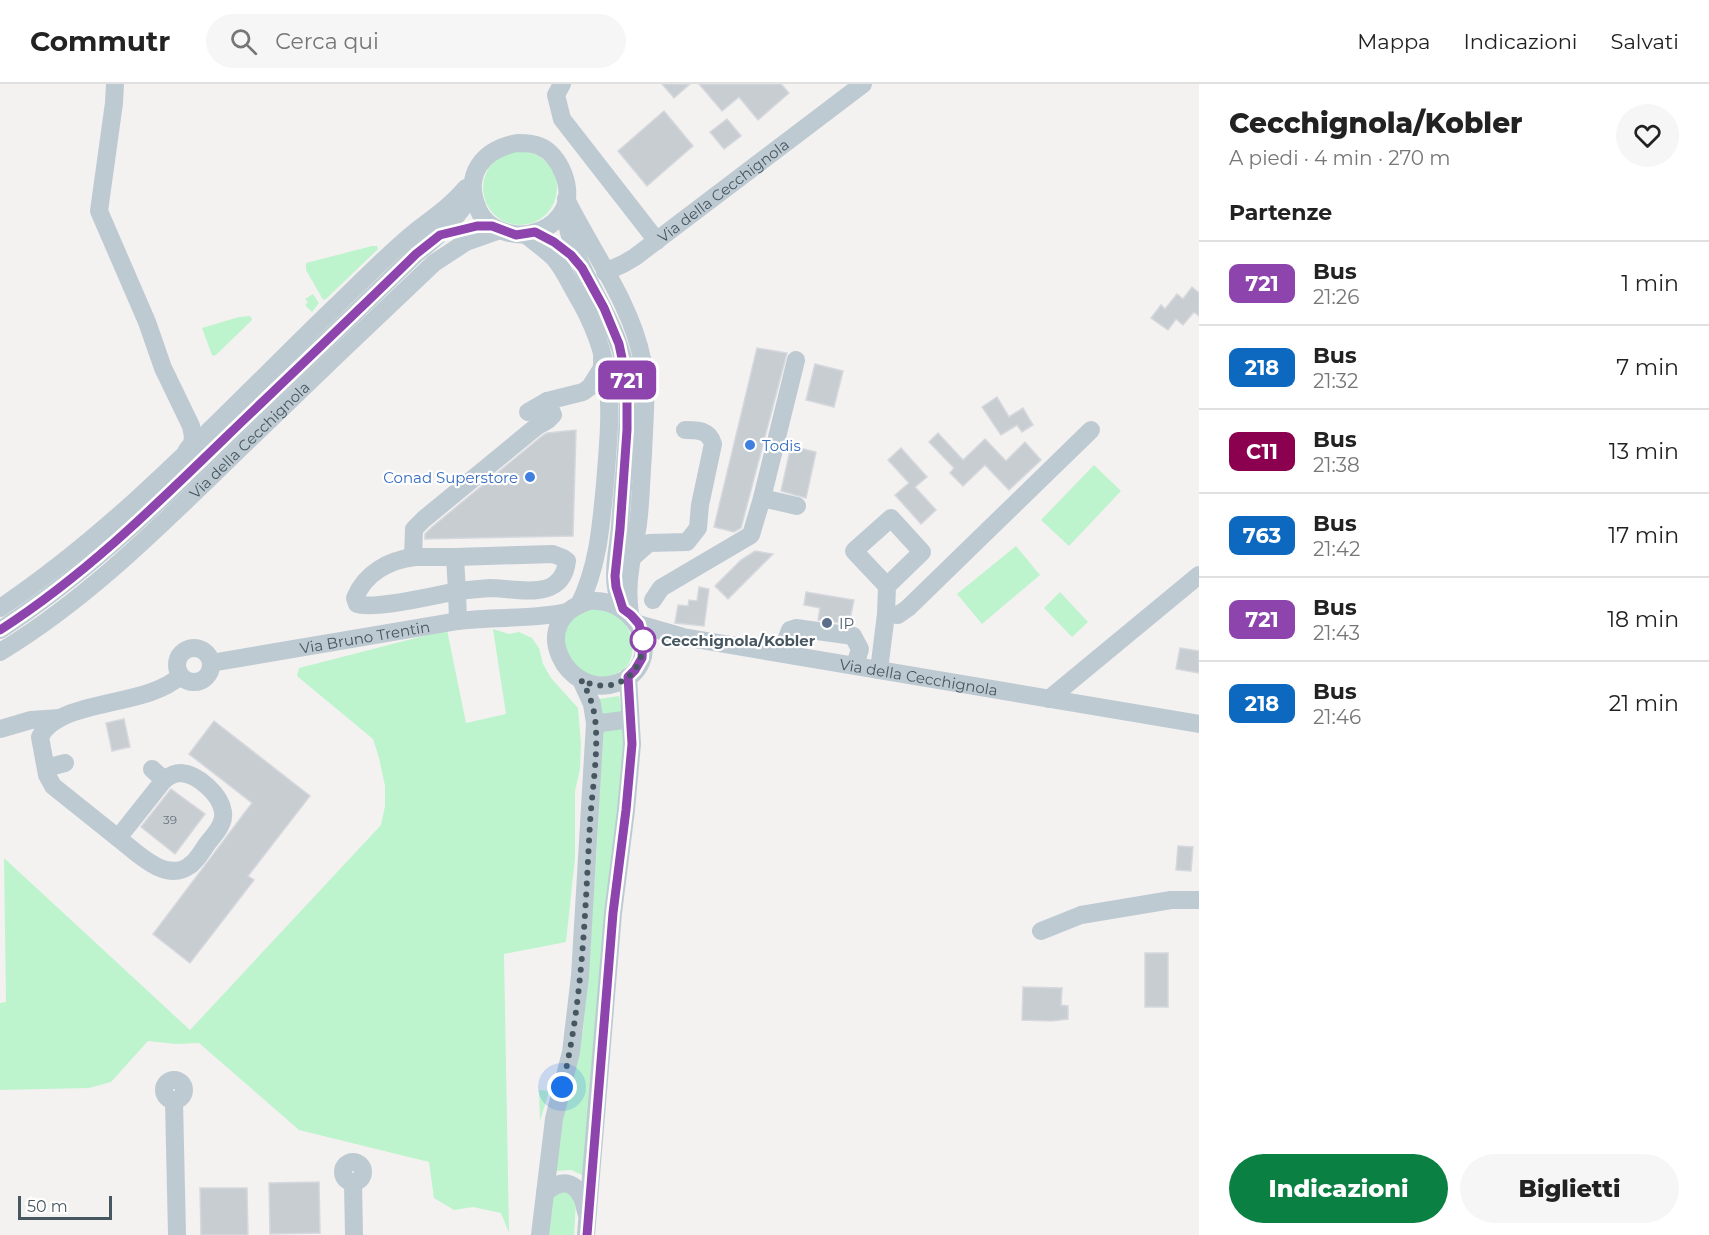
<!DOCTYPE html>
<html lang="it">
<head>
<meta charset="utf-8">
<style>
  :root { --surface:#fff; --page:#f6f6f6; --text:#222; --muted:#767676; --line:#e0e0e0; --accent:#0b8043 }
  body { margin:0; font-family:Montserrat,sans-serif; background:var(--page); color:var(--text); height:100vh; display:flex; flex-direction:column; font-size:22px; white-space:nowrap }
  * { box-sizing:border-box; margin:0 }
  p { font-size:20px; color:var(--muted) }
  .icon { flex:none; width:33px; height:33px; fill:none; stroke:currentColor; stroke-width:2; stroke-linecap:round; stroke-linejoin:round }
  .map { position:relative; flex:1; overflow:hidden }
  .details { display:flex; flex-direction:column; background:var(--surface); width:510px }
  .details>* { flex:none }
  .badge { padding:0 12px; border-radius:9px; font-size:21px; line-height:39px }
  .scale { position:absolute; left:18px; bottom:15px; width:94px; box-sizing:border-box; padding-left:6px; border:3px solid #475761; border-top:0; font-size:16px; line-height:21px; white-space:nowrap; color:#475761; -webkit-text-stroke:4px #fff; paint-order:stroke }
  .you { position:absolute; width:30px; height:30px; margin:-15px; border:4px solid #fff; border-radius:50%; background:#1a73e8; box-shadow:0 0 0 9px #1a73e833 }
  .map>.badge { position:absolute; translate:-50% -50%; box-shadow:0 0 0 3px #fff }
  h2 { padding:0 30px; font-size:22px; line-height:54px }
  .round { display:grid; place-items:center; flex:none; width:63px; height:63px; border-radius:32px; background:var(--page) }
  .head { display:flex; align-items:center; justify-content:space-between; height:102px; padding:0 30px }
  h1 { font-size:28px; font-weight:800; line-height:45px }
  .action { display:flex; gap:12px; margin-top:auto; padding:12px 30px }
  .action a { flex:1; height:69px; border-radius:36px; background:var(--accent); color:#fff; font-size:24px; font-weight:800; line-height:69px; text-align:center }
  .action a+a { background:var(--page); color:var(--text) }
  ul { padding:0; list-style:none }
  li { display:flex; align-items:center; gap:18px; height:84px; padding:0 30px; border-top:2px solid var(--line) }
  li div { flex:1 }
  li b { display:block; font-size:22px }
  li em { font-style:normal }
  li .badge { min-width:66px; font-weight:700; text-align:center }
  header { display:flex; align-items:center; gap:36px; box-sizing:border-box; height:84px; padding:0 30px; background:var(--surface); border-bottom:2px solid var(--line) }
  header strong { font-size:28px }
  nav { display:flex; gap:33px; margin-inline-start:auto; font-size:21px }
  .search { width:420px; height:54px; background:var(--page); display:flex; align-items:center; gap:15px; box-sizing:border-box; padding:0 21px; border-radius:33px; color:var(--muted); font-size:22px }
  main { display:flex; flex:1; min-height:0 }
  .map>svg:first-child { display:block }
  .green { fill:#bdf4cd }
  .building { fill:#c8cdd2; stroke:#d5d8dd; stroke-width:1.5 }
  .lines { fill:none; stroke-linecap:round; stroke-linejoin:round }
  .minor { stroke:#becad2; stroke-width:18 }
  .line-casing { stroke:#fff; stroke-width:14 }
  .line { stroke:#8e44ad; stroke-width:9 }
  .walk { stroke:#475761; stroke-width:6; stroke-dasharray:0 10.8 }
  .shop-dot { fill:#3f7fe0; stroke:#fff; stroke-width:2 }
  .service-dot { fill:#5c6f8a; stroke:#fff; stroke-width:2 }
  .stop-dot { fill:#fff; stroke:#8e44ad; stroke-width:3 }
  .labels { text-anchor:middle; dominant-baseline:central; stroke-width:4.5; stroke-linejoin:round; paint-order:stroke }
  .number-label { font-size:12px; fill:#67747d }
  .street-label { font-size:15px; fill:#475761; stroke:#fff }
  .shop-label { font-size:15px; fill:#366cbe; stroke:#fff; text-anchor:start }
  .service-label { font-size:15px; fill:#4e5e75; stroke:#fff; text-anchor:start }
  .stop-label { font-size:15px; font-weight:bold; fill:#475761; stroke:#fff; text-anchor:start }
</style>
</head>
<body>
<header>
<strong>Commutr</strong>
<div class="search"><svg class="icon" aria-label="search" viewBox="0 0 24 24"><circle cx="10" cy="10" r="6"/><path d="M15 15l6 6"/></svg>Cerca qui</div>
<nav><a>Mappa</a><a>Indicazioni</a><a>Salvati</a></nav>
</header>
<main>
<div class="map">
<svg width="1199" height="1151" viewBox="0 0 1199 1151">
  <rect width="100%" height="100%" fill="#f4f1f1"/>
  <!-- green -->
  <g class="green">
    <circle cx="520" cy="104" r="37"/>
    <polygon points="372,162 377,162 378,165 327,214 324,216 322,214 306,186 306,179"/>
    <polygon points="313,210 319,219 312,228 305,221 308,218 305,215"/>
    <polygon points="250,232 252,235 251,237 217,270 214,272 212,271 202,244 239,233"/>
    <polygon points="1094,381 1121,407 1069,462 1041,436"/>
    <polygon points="1016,462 1040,491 982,540 957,510"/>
    <polygon points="1060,508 1088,538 1072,553 1044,524"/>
    <path d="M592,525c5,1 13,1 18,3 19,7 28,33 19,51 -3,6 -8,8 -14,11 -33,15 -68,-33 -40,-57 4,-4 11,-6 17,-8z"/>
    <polygon points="493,545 509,550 519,548 532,554 539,564 543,580 551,594 578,624 581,660 580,685 575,707 575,774 566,858 504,870 509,1149 501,1129 473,1123 454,1126 434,1114 429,1078 299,1046 199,959 176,960 148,957 111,998 89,1004 0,1006 0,919 6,918 4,774 190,946 381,741 385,722 385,702 379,674 373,655 297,592 299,584 447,546 466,639 506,630"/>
    <polygon points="619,612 623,633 602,636 599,615"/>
    <polygon points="624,640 624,661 584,1092 571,1086 555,1087 561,1036 583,947 597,764 602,641"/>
    <polygon points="539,1006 549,1007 540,1037"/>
    <polygon points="564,1105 576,1118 574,1151 548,1151 552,1115"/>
  </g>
  <!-- building -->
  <g class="building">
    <polygon points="662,0 690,0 674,14"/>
    <polygon points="699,0 781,0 789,9 758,36 739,13 722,27"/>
    <polygon points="664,27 693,62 647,102 618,67"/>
    <polygon points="727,35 741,52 724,65 710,48"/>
    <polygon points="1192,203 1199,209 1199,232 1194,228 1183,241 1176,235 1168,246 1151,234 1161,221 1165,225 1177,210 1183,215"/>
    <polygon points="757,264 787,269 741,444 734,448 714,443"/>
    <polygon points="815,280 843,287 834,323 806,316"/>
    <polygon points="997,313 1009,333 1023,324 1033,341 1022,348 1017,341 1001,351 982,323"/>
    <polygon points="576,346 573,452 425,455 425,450 432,443 542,352 547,349"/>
    <polygon points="938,349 963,376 985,355 1006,377 1025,358 1041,376 1009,406 985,381 963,402 950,389 954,384 929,358"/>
    <polygon points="791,362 816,368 806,414 781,407"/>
    <polygon points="901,364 927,393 915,403 936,426 921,440 895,411 909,399 888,376"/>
    <polygon points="755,467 773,470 728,515 715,502 741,476"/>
    <polygon points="699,503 709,505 704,542 675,539 678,521 688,522 689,516 697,517"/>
    <polygon points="806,508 854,516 849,540 818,536 820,524 804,521"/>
    <polygon points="1180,564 1199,567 1199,589 1176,585"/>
    <polygon points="124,635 130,663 112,667 106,639"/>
    <polygon points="214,637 310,712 248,792 254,796 190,879 153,850 252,719 189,670"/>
    <polygon points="171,705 205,730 175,770 141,743"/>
    <polygon points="1178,762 1193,763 1191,787 1176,786"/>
    <rect x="1145" y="869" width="23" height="54"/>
    <polygon points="1023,903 1062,904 1061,921 1068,922 1068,935 1052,937 1022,936"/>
    <polygon points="319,1098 320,1149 270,1150 269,1099"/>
    <polygon points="200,1104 247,1104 248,1151 201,1151"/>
  </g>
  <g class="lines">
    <!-- minor -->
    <g class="minor">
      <polyline points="115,0 114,19 99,127 147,238 163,284 191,342 193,353 192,360 187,366"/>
      <polyline points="562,0 556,11 562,35 657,157"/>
      <path d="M517,59c7,0 16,0 22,3 21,8 35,43 25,63 -10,20 -34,29 -55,24 -13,-3 -25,-10 -31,-24 -15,-34 4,-59 39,-66z"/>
      <path d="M566,115c25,51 65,104 76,160 6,32 2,64 1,96 -2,23 -2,46 -5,69 -5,32 -13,57 -8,90"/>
      <path d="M565,128c7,62 58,107 62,172 3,46 -4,95 -7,142 -2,26 -10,51 0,77"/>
      <path d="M526,151c9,7 20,15 28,23 9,10 15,24 22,36 41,68 35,114 29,190 -4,42 -7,83 -26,121"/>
      <path id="s1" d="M605,188l18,-8 12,-7 228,-173"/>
      <polyline points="528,328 547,317 583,308 590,303 602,284 602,274"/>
      <polyline points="762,414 797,422"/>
      <polyline points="413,473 414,445 424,435 536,343 548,336 553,331 547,317"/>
      <path d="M415,473h40l2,34c-19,4 -85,19 -100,13l-2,-6c10,-25 34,-38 60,-41z"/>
      <path d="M455,473l98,-3 10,4 4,3c-5,42 -50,27 -77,27 -11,1 -22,2 -33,3l1,30"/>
      <path d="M633,473l16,-14 38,-1 11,-14 2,-23 13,-61c-4,-14 -15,-14 -28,-14"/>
      <polyline points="653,516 661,504 751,451 762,414 796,276"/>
      <path d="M589,517c52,-4 78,65 28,82 -50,18 -93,-63 -28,-82z"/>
      <path d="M0,524c125,-84 227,-197 335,-301 26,-25 52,-52 80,-75 18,-14 36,-26 51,-44"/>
      <polyline points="886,530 887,502 854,467 891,434 922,468 887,502"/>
      <path id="s2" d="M638,540l45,13 516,87"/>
      <path d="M0,546c81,-53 150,-119 219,-186 66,-63 131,-127 197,-190 24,-19 41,-35 57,-62"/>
      <circle cx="194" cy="581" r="17"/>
      <path id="s3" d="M0,568c83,-50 154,-120 223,-187 70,-68 140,-135 211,-202l32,-21 34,-12"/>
      <polyline points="781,569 790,546 796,544 853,552 860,565 855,581"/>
      <path id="s4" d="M211,579l247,-42c37,-5 73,-1 109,-9"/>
      <polyline points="879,586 886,530 898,531 908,524 1091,346"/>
      <polyline points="1049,615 1199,491"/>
      <polyline points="601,639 624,636"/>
      <polyline points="0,645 31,636 60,634"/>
      <polyline points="46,684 65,679"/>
      <path d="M152,685l12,11 -46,58 -65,-52 -6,-11 -7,-38c19,-39 106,-29 140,-61"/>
      <path d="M118,754c18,14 47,45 71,28 8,-5 13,-15 18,-22 7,-9 18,-20 16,-32 -2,-17 -25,-38 -42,-39 -7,0 -12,3 -17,7"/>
      <polyline points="1041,847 1081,831 1171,816 1199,816"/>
      <circle cx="174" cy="1006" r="10"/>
      <polyline points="174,1017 177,1151"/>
      <circle cx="353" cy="1088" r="10"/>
      <polyline points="353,1099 354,1151"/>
      <path d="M545,1109c22,-20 37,-6 41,19"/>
      <polyline points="540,1151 554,1035 571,968 580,892 595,639 592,620 581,596"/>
      <polyline points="586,1151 613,829 626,726 632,660 628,593"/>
    </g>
  </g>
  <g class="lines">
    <defs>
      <path id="line" d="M0,546c84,-54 154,-123 225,-192 64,-62 128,-122 191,-184l24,-19 37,-9h15l24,9 19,-3 19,10 17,13 11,13 22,40 15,36 8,38v48l-7,99 -5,47 1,11 7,22 8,6 8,9 4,16 -1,18 -7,12 -7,7 4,67 -6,66 -13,103 -26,322"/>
    </defs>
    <!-- line casing -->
    <use href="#line" class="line-casing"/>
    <!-- line -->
    <use href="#line" class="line"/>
    <!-- walk -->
    <path class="walk" d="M562,1003c21,-86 23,-176 28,-264 2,-34 9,-71 5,-105 -2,-14 -7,-27 -14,-38 33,16 63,-4 62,-40"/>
  </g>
  <!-- markers -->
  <g class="shop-dot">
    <circle cx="750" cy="361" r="6"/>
    <circle cx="530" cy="393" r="6"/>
  </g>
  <circle class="service-dot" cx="827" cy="539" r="6"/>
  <circle class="stop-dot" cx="643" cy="556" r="12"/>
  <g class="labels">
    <!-- number labels -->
    <g class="number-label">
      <text x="170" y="735">39</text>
    </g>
    <!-- street labels -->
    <g class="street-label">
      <text stroke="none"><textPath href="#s1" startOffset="144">Via della Cecchignola</textPath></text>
      <text stroke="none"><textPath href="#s3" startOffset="328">Via della Cecchignola</textPath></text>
      <text stroke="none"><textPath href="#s4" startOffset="156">Via Bruno Trentin</textPath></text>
      <text stroke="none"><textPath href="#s2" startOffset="286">Via della Cecchignola</textPath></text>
    </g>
    <!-- shop labels -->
    <g class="shop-label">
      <text x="762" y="361">Todis</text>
      <text x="518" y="393" text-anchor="end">Conad Superstore</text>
    </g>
    <!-- service labels -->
    <g class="service-label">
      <text x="839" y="539">IP</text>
    </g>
    <!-- stop labels -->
    <g class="stop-label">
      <text x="661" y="556">Cecchignola/Kobler</text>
    </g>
  </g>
</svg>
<div class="scale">50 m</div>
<div class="you" style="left:562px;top:1003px"></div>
<b class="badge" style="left:627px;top:296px;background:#8e44ad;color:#fff">721</b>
</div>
<section class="details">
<div class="head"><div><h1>Cecchignola/Kobler</h1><p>A piedi · 4 min · 270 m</p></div><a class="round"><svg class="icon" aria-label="heart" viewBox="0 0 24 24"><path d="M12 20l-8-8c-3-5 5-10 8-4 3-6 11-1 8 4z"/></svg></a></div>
<h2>Partenze</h2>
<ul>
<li><span class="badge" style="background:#8e44ad;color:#fff">721</span><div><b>Bus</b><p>21:26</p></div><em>1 min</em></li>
<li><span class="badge" style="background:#0c69bf;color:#fff">218</span><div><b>Bus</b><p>21:32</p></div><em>7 min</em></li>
<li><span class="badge" style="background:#8b004f;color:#fff">C11</span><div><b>Bus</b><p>21:38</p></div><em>13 min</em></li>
<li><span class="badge" style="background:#0c69bf;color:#fff">763</span><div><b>Bus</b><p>21:42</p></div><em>17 min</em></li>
<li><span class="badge" style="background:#8e44ad;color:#fff">721</span><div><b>Bus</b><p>21:43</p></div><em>18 min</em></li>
<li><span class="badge" style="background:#0c69bf;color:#fff">218</span><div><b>Bus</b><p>21:46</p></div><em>21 min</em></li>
</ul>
<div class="action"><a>Indicazioni</a><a>Biglietti</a></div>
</section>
</main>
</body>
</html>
